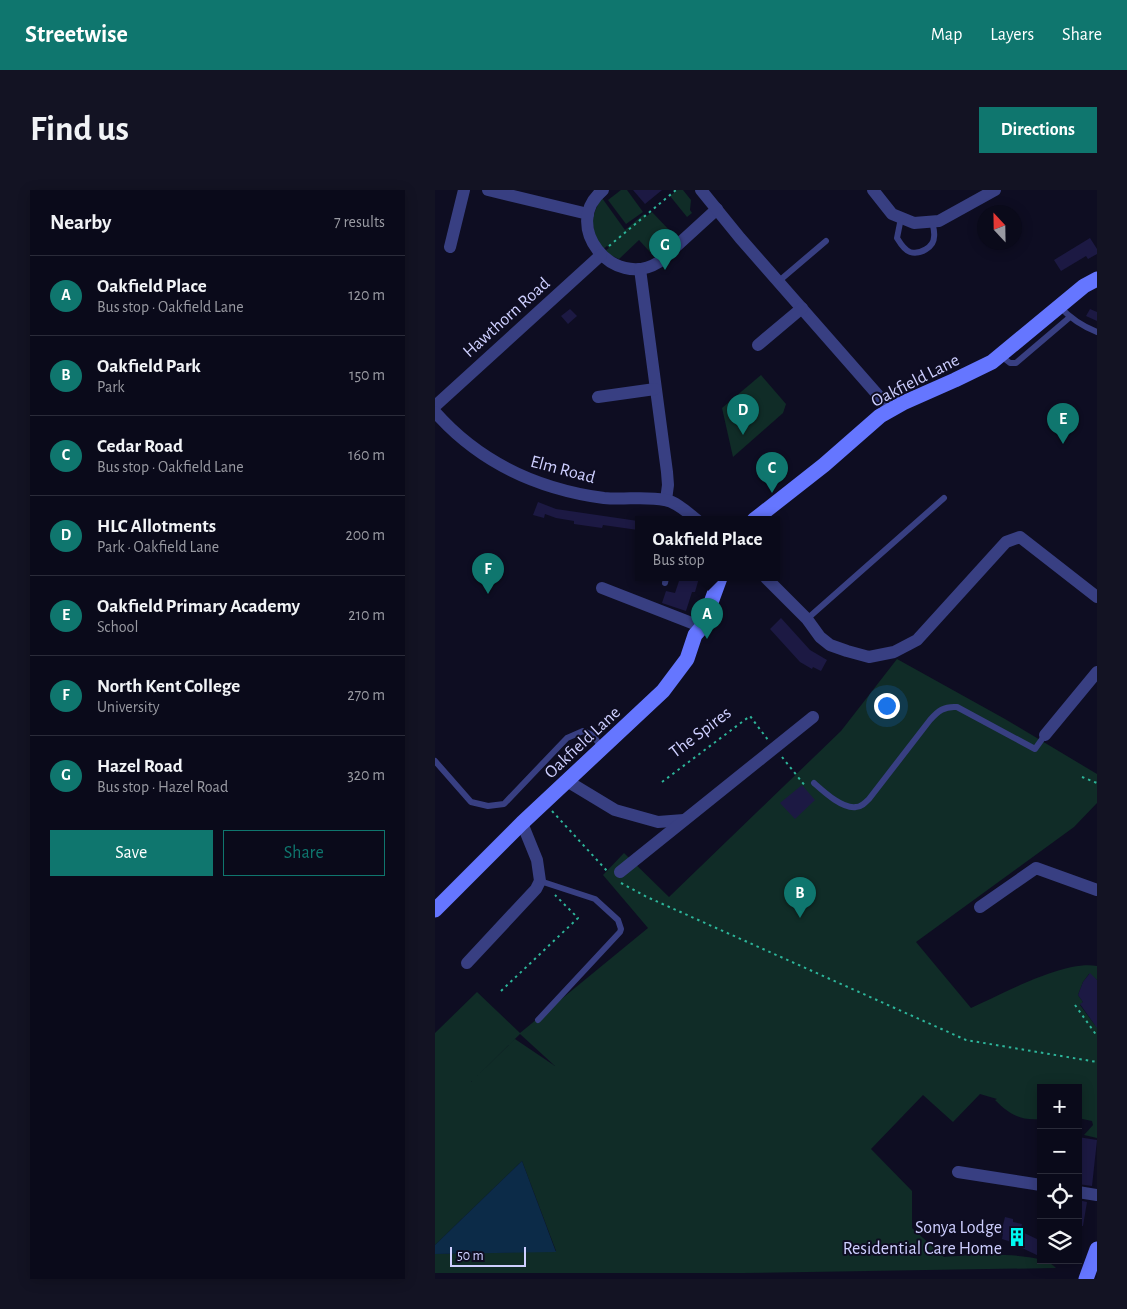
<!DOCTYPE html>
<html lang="en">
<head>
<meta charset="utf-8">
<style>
	:root { --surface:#0a0a1a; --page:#131323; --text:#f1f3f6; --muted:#999aa2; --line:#2a2b39; --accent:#0f766e }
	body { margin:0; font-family:"Alegreya Sans",sans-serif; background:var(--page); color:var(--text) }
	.controls { position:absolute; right:15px; bottom:15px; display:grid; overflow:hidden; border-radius:0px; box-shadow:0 2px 12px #0003 }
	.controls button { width:45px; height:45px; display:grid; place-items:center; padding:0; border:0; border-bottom:1px solid var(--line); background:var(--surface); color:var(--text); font:25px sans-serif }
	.compass { position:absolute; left:542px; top:15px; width:45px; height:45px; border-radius:50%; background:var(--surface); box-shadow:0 2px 12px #0003; rotate:338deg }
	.scale { position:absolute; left:15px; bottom:12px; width:76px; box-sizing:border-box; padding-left:5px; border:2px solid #cecfff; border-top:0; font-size:14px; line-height:18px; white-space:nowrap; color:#cecfff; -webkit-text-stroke:4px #0e0d22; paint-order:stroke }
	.you { position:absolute; left:451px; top:515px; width:18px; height:18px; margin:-12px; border:4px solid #fff; border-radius:50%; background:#1a73e8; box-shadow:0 0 0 8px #1a73e833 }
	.badge { display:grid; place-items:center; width:32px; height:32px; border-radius:50%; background:var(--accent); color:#fff; font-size:16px; font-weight:700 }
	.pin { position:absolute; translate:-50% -41px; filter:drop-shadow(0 1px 2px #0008) }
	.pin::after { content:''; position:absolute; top:26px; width:18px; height:15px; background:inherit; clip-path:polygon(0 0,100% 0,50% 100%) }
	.popup { position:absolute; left:200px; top:326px; width:145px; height:65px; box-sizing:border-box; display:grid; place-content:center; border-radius:0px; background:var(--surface); filter:drop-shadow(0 1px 4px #0005); font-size:16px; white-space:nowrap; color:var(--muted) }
	.popup b { font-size:19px; color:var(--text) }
	.popup::after { content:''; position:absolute; left:50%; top:100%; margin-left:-10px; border:10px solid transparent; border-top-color:var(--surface) }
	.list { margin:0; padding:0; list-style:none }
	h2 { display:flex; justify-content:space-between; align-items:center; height:65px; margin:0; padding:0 20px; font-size:21px }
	h2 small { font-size:16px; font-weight:400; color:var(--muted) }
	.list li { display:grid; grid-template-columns:32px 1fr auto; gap:15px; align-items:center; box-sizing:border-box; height:80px; padding:0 20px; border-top:1px solid var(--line) }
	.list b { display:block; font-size:19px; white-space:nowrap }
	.list p { margin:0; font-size:16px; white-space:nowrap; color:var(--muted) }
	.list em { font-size:16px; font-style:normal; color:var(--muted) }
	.actions { display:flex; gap:10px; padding:15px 20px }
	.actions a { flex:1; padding:11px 0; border:1px solid var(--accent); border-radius:0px; text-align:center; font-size:18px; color:var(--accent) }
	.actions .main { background:var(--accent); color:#fff }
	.icon { flex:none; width:28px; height:28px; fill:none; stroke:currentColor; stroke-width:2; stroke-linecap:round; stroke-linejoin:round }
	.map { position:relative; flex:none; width:662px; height:1089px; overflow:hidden; border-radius:0px }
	header { display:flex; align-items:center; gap:30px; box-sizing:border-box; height:70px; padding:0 25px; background:var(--accent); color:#fff }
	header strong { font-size:24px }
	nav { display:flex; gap:28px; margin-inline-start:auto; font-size:18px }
	.intro { display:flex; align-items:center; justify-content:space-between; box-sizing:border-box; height:120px; padding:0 30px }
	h1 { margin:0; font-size:35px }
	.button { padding:12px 22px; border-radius:0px; background:var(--accent); color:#fff; font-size:18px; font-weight:700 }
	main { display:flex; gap:30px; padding:0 30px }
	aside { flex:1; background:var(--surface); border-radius:0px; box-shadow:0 2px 12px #0003 }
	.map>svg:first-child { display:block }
	.green { fill:#102c27; fill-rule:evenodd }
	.water { fill:#0c2b48 }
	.building { fill:#1c1943 }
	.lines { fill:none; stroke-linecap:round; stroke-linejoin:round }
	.path { stroke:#2db59a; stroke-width:2; stroke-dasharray:2.5 4; stroke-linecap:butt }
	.lane { stroke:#383f82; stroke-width:6 }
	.street { stroke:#383f82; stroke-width:12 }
	.secondary { stroke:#6576ff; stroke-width:15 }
	.labels { text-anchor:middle; stroke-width:4; stroke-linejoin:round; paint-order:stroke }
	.street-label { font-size:18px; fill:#cecfff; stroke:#0e0d22 }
	.poi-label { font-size:18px; fill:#cecfff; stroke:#0e0d22; text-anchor:end }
</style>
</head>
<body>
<header>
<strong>Streetwise</strong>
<nav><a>Map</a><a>Layers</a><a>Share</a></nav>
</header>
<div class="intro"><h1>Find us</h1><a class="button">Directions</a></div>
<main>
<aside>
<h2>Nearby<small>7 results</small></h2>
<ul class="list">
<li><span class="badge">A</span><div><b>Oakfield Place</b><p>Bus stop · Oakfield Lane</p></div><em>120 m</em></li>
<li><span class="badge">B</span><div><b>Oakfield Park</b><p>Park</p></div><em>150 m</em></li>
<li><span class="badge">C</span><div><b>Cedar Road</b><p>Bus stop · Oakfield Lane</p></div><em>160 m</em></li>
<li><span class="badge">D</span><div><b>HLC Allotments</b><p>Park · Oakfield Lane</p></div><em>200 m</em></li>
<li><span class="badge">E</span><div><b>Oakfield Primary Academy</b><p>School</p></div><em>210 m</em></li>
<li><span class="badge">F</span><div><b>North Kent College</b><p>University</p></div><em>270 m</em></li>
<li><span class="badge">G</span><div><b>Hazel Road</b><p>Bus stop · Hazel Road</p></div><em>320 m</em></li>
</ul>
<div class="actions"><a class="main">Save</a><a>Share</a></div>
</aside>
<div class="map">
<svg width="662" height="1089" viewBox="0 0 662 1089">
	<rect width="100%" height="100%" fill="#0e0d22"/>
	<g class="green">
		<path d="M 186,0 L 192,0 L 208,22 L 191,34 L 173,10 Z"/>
		<path d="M 242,0 L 248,0 L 256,10 L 255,20 L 257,23 L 252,27 L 235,6 Z"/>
		<path d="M 167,8 L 190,40 L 209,24 L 212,26 L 217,22 L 236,42 L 215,62 L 204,50 L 184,69 L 169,62 L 174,58 L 172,56 L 167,60 C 156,39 154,28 167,8 Z"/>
		<path d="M 326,185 L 351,214 L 348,223 L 298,267 L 287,218 Z"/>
		<path d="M 462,469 L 570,529 L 662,584 L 662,613 L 639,637 L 481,752 L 536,818 C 568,804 628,770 662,776 L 662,790 L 654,784 L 648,792 L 643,805 L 648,812 L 645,815 L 660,835 L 662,834 L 662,948 L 649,945 L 658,935 L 657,931 L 643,928 L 643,898 L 606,898 L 606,929 C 585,931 574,924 560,910 L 562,909 L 545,904 L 518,932 L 488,905 L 436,959 L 477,1001 L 477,1038 L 509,1067 C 532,1065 607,1060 621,1078 L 307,1083 L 0,1083 L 0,1064 L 121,1061 L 87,971 L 0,1055 L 0,843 L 42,802 L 85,843 L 213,738 L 168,685 L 189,663 L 234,707 L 406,541 ZM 85,844 L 120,876 L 80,849 L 36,892 Z"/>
	</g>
	<path class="water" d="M 87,971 L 121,1062 L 0,1064 L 0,1055 Z"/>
	<g class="building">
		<path d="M 198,0 L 227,0 L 210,14 Z"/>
		<path d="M 655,48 L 662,59 L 662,64 L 653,69 L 651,66 L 626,81 L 619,70 Z"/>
		<path d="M 135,119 L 142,126 L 133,134 L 126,126 Z"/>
		<path d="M 655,119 L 662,122 L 662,131 L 651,126 Z"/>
		<path d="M 103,312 L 121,319 L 203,331 L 203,340 L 168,335 L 167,338 L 139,334 L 139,331 L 121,328 L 110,324 L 109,328 L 98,325 Z"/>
		<path d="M 245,388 L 264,388 L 260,402 L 257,402 L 251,421 L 227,413 L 231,401 L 240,403 Z"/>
		<path d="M 346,428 L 375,460 L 392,470 L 386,481 L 378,477 L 377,479 L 365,472 L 335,439 Z"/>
		<path d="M 367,595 L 380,610 L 360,629 L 345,613 Z"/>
		<path d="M 655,783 L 662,790 L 662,838 L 645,814 L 648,812 L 643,805 L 648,792 Z"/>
		<path d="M 643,947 L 662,950 L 657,996 L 643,994 Z"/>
		<path d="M 643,1010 L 652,1012 L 648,1036 L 643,1036 Z"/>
		<path d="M 570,1027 L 578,1029 L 578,1032 L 587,1034 L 585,1041 L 606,1051 L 606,1067 L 585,1057 L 585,1055 L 567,1049 L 568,1044 L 566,1043 Z"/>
	</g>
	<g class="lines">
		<g class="path">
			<path d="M 174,56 L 241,0"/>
			<path d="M 347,567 L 371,597"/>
			<path d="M 647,587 L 662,593"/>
			<path d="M 227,592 L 315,526 L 333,550"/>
			<path d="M 117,621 L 173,682"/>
			<path d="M 186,693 L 212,707 L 531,850 L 662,872"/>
			<path d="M 66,801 L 143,728 L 120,705"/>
			<path d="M 640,815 L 662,846"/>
		</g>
		<g class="lane">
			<path d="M 466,28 L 462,48 C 465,53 469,60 475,62 C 485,65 499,57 499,47 C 500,42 498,36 497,31"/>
			<path d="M 344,91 L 391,51"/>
			<path d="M 625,117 C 636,129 647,136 662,142"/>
			<path d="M 566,166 L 575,173 L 581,173 L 635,127"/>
			<path d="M 230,393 L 231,388"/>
			<path d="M 372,429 L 509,308"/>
			<path d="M 0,571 L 36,612 L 53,616 L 69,614 L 132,548 L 148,541 L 158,545 L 166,557"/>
			<path d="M 379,593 C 388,601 407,619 421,617 C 426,617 430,613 434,609 L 495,530 C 503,521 509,516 522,517 L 600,559 L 610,545"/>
			<path d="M 103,830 L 185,742 L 186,739 L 183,730 L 160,709 L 105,691"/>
		</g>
		<g class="street">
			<path d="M 53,0 L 153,24"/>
			<path d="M 168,0 C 125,35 178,101 224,72 L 282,19"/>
			<path d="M 266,0 L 305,48 L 456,220"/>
			<path d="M 438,0 L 457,24 L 479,33 L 504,31 L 560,0"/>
			<path d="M 15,57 L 29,0"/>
			<path d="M 205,79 L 232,282 L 233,295 L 231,310"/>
			<path d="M 323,155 L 367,118"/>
			<path d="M 163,207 L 220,199"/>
			<path d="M 0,216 L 166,65"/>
			<path d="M 0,222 C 45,273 102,299 169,308 C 189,310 210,306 230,310 C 242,312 253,323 262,330"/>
			<path d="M 331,388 L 372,429 L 385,447 L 395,455 L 412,461 L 434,467 L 459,462 L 482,450 L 571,352 L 585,347 L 662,407"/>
			<path d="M 167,398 L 267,437"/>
			<path d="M 610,545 L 662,482"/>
			<path d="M 132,591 L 180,620 L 223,632 L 249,630"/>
			<path d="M 185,682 L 378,527"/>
			<path d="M 545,717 L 601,678 L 662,700"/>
			<path d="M 32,773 L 101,699 L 105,691 L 102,670 L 87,633"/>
			<path d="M 523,982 L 606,995"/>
			<path d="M 643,1002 L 662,1005"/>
		</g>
		<g class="secondary">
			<path d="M 319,330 L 389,275 L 445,226 L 468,213 L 520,190 L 557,172 L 649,96 L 662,89"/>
			<path d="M 0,720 L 87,633 L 228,501 L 252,469 L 260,445 L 267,437 L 285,388"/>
			<path d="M 651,1089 L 662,1059"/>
		</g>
	</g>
	<defs>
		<g id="building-bare" transform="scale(1.5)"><path d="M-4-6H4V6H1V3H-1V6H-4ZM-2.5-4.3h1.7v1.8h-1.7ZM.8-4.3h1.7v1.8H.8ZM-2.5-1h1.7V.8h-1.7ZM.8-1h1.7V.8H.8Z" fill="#00f9f1" stroke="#0e0d22" stroke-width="2.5" paint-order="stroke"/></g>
	</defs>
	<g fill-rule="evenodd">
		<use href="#building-bare" x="582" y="1047"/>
	</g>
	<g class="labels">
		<g class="street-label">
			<text transform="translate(71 127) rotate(-42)" y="6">Hawthorn Road</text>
			<text transform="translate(480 190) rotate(-27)" y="6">Oakfield Lane</text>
			<text transform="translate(128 279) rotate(15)" y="6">Elm Road</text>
			<text transform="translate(265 542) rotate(-37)" y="6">The Spires</text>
			<text transform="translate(147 552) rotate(-43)" y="6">Oakfield Lane</text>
		</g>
		<g class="poi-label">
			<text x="567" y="1043">Sonya Lodge<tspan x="567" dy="21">Residential Care Home</tspan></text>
		</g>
	</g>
</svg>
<div class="controls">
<button>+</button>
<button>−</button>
<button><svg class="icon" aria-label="locate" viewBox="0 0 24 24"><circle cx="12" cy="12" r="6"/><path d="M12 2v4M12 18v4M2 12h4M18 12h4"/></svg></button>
<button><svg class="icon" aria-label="layers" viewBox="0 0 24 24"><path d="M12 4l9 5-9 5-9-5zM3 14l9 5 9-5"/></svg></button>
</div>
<svg class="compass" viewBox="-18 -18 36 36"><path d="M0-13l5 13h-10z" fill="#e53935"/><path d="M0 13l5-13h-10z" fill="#999aa2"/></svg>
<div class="scale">50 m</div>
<div class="you"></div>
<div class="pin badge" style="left:272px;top:449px">A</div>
<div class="popup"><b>Oakfield Place</b>Bus stop</div>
<div class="pin badge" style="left:365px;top:728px">B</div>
<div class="pin badge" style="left:337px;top:303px">C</div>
<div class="pin badge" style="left:308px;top:245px">D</div>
<div class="pin badge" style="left:628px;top:254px">E</div>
<div class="pin badge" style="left:53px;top:404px">F</div>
<div class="pin badge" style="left:230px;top:80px">G</div>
</div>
</main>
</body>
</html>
